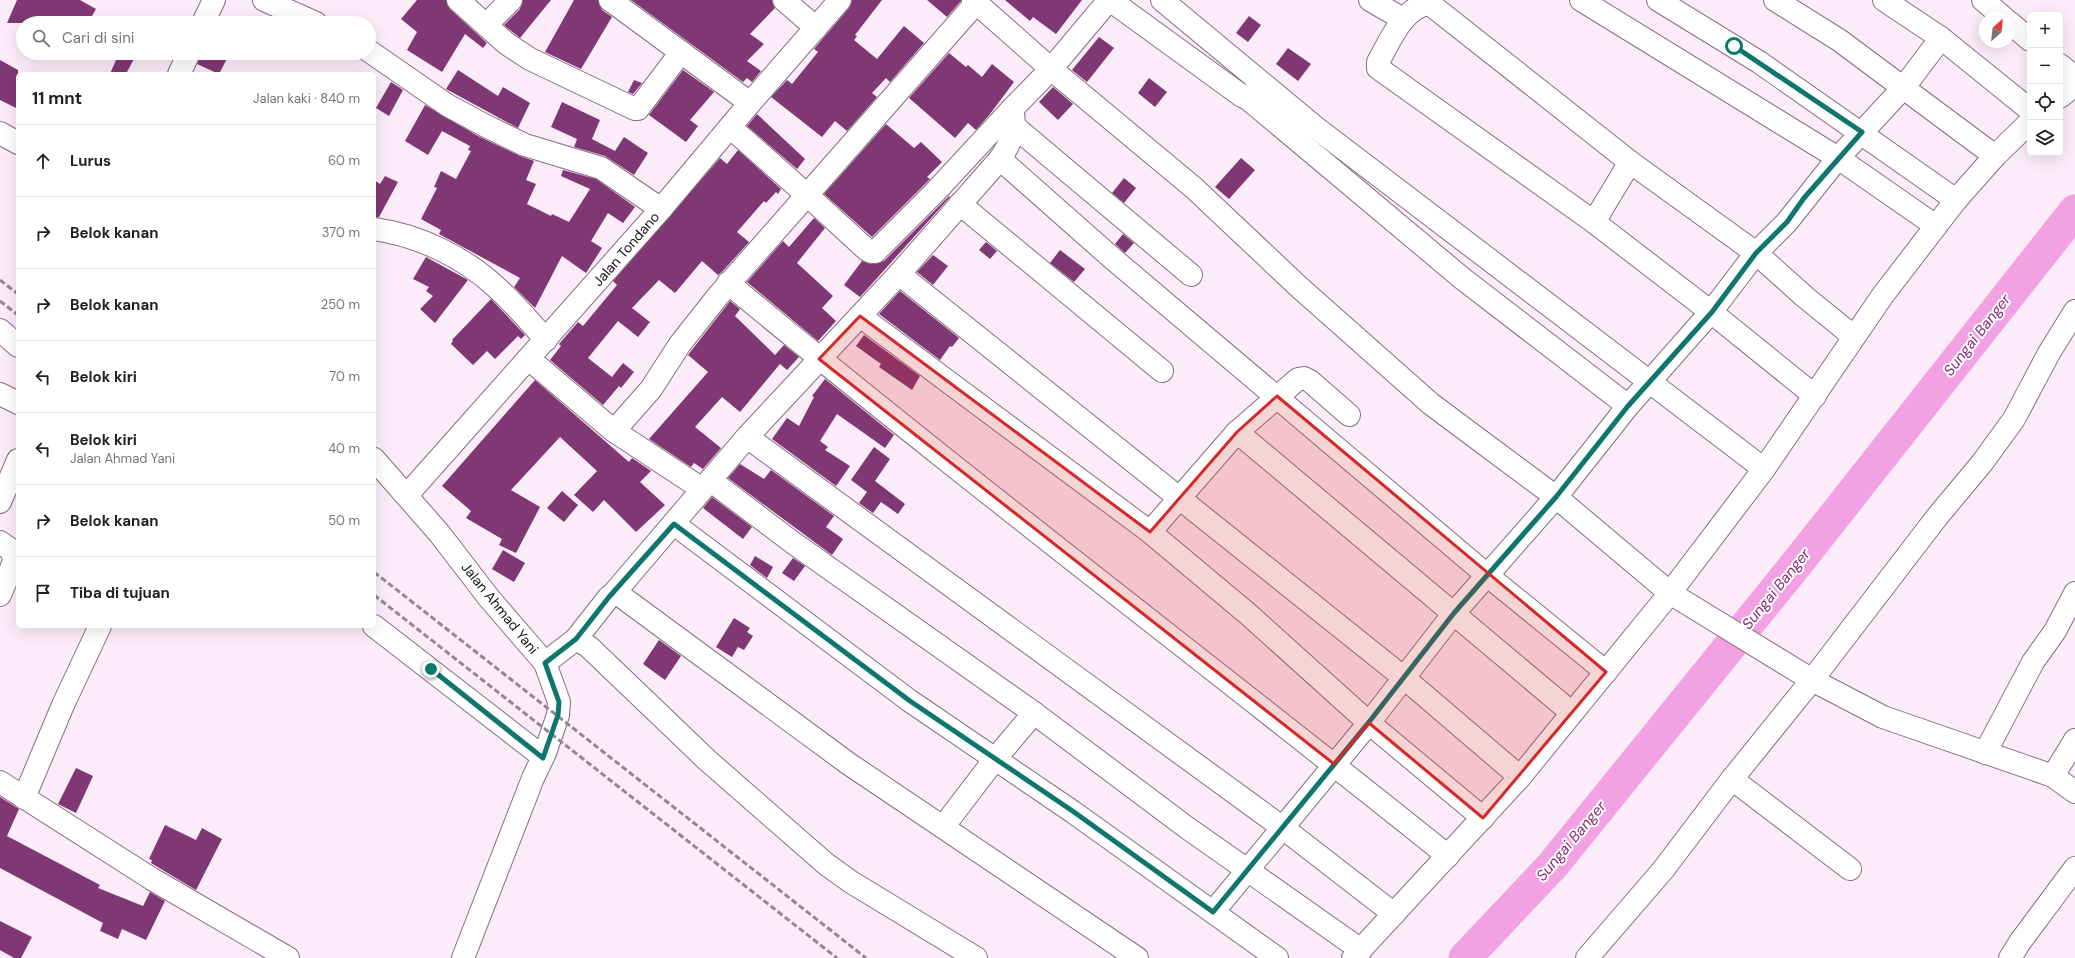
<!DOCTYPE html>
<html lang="id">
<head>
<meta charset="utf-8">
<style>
	:root { --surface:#fff; --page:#f2f2f2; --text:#202124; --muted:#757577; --line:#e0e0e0 }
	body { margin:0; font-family:"DM Sans",sans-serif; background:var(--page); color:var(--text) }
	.controls { position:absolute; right:12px; top:12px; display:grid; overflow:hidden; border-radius:6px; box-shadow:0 4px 16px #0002 }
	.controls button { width:36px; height:36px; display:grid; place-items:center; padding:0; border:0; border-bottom:1px solid var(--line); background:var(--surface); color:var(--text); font:20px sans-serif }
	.compass { position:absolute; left:1979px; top:12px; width:36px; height:36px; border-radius:50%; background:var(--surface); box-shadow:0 4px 16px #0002; rotate:27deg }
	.stop { position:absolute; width:12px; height:12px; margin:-9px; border:3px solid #0f766e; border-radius:50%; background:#fff }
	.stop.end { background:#0f766e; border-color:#fff; box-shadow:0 1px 4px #0008 }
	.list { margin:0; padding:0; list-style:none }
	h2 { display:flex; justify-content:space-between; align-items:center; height:52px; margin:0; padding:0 16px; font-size:17px }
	h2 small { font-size:13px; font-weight:400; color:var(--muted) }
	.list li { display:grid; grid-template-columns:26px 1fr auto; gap:12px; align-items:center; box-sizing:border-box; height:72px; padding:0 16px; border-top:1px solid var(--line) }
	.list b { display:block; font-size:15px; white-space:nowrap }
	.list p { margin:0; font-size:13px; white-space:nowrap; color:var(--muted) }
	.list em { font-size:13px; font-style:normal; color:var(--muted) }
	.icon { flex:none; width:22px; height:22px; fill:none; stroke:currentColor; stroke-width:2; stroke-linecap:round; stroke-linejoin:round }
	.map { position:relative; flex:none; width:2075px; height:958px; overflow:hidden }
	.search { position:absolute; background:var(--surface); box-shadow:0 4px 16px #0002; left:16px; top:16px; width:360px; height:44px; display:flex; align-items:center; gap:10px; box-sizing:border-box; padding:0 14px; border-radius:22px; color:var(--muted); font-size:15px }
	.panel { position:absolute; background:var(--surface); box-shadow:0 4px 16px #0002; left:16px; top:72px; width:360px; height:556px; border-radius:6px }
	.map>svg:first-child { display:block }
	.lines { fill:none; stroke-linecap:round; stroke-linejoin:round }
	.river { stroke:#f2a1e2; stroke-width:33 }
	.building { fill:#803874 }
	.minor-casing { stroke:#876e82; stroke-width:24 }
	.minor { stroke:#fff; stroke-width:22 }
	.rail { stroke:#958792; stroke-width:3; stroke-dasharray:6 3; stroke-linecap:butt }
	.route { stroke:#0f766e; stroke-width:5 }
	.marked { fill:#d62828; fill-opacity:0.2; stroke:#d62828; stroke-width:3; stroke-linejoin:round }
	.labels { text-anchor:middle; stroke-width:4; stroke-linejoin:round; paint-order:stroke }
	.street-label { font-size:14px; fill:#1b1119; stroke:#fff }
	.water-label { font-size:15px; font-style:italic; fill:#882c7a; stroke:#fff }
</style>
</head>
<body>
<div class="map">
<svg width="2075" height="958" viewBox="0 0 2075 958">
	<rect width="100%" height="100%" fill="#fcebf8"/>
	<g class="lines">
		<path class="river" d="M 1465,958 L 1552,866 L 1794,567 L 2075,211"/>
	</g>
	<g class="building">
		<path d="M 17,0 L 80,0 L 96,9 L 88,23 L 7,23 Z"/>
		<path d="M 417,0 L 446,0 L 450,9 L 487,43 L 483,48 L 465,34 L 442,72 L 407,50 L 417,32 L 401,19 Z"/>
		<path d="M 523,0 L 551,0 L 520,38 L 504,25 L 520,9 Z"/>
		<path d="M 574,0 L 598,0 L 602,10 L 612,17 L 581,69 L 545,52 Z"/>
		<path d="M 631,0 L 772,0 L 775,8 L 750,34 L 764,44 L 747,61 L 761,71 L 752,82 L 747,78 L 743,82 Z"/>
		<path d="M 852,0 L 882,0 L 855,35 L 857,36 L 854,40 L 877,59 L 904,26 L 924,43 L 890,82 L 886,78 L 872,93 L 877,97 L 847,131 L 835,121 L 822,137 L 771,97 L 787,80 L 792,84 L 818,52 L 814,49 L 849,8 Z"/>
		<path d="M 927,0 L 961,0 L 961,1 L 947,17 Z"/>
		<path d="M 1005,0 L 1082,0 L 1056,34 L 1033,17 L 1030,21 Z"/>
		<path d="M 1249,16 L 1261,25 L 1248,42 L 1236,33 Z"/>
		<path d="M 1099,37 L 1114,48 L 1087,82 L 1072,70 Z"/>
		<path d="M 1288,48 L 1311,64 L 1298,81 L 1276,64 Z"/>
		<path d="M 119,53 L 137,53 L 126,74 L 110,74 Z"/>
		<path d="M 201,53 L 230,53 L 219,74 L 197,64 Z"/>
		<path d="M 949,53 L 966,67 L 968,65 L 982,77 L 992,64 L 1014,82 L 990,114 L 976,130 L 968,123 L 955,138 L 909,98 Z"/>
		<path d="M 0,60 L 18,70 L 18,109 L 0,100 Z"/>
		<path d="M 458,70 L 498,96 L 503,87 L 530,103 L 518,128 L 446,89 Z"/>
		<path d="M 683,70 L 714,92 L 690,120 L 698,126 L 686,142 L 649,115 Z"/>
		<path d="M 1149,78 L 1167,92 L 1155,107 L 1138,93 Z"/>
		<path d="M 634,80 L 642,83 L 633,94 L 628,92 Z"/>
		<path d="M 391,82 L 403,90 L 389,116 L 376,108 Z"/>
		<path d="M 1053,87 L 1073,104 L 1058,120 L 1039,102 Z"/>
		<path d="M 562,102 L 600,120 L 592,139 L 615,151 L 624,137 L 648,153 L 634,175 L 605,156 L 574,147 L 577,139 L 551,127 Z"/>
		<path d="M 425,105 L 478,136 L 520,156 L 534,161 L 526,180 L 536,184 L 527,204 L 551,216 L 552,214 L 569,222 L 590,189 L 561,176 L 563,170 L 596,179 L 635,207 L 623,223 L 608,213 L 591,241 L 602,248 L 586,273 L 562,256 L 535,308 L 514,287 L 520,278 L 439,234 L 441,230 L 421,219 L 437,188 L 434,187 L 441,171 L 456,179 L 471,151 L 468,150 L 470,146 L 442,131 L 428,155 L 405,141 Z"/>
		<path d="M 757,114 L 805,159 L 797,169 L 747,126 Z"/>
		<path d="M 886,124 L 914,148 L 921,142 L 942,162 L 927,177 L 930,179 L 872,237 L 824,194 Z"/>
		<path d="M 738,150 L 781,189 L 778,194 L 776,192 L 766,203 L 764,201 L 737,232 L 749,242 L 722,272 L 718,275 L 702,261 L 675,293 L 659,280 L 632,308 L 650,322 L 638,337 L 618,321 L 588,358 L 612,377 L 623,363 L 634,372 L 621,388 L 619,386 L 603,405 L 550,360 L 561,346 L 559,344 L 578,322 L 583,326 L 617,285 L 613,281 L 720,158 L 727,164 Z"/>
		<path d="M 1241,158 L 1255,170 L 1229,199 L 1215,187 Z"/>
		<path d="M 385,176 L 398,182 L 379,217 L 374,217 L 374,180 L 380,184 Z"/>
		<path d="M 1124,178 L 1136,188 L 1124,203 L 1112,193 Z"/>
		<path d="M 949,196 L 950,197 L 860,297 L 844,285 L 862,261 L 875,264 L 884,261 Z"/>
		<path d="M 814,218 L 825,228 L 797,263 L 833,296 L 822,308 L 836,321 L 818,341 L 747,282 L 783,241 L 789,247 Z"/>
		<path d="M 1123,234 L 1134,243 L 1125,253 L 1115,244 Z"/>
		<path d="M 986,242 L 997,251 L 990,259 L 979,250 Z"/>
		<path d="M 1060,250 L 1085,269 L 1074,282 L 1050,263 Z"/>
		<path d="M 933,255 L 948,266 L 933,285 L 917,272 Z"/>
		<path d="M 426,257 L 468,280 L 435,323 L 420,309 L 433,296 L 426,291 L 429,287 L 413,279 Z"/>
		<path d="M 900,291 L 959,338 L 952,347 L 950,346 L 940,360 L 879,314 Z"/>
		<path d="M 491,299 L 525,335 L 521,339 L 518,336 L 495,359 L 487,351 L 473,365 L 451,344 L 453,341 L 452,340 Z"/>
		<path d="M 730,301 L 740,309 L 735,316 L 775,355 L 784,345 L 799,357 L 787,370 L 780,364 L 740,412 L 722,397 L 695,427 L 721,448 L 703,469 L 694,463 L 691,467 L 649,439 L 708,372 L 688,355 Z"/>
		<path d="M 864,335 L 920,376 L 912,390 L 879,367 L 881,364 L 856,346 Z"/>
		<path d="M 825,379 L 894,435 L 885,448 L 837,414 L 820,441 L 828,447 L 825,450 L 850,466 L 836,486 L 772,439 L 787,418 L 799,426 L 814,397 L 812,396 Z"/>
		<path d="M 535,380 L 629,462 L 632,458 L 651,471 L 640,482 L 665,505 L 636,532 L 604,500 L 593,512 L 574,495 L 597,471 L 560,437 L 511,490 L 540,507 L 516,553 L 499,545 L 502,539 L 466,518 L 471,511 L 442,486 Z"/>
		<path d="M 874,447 L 890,459 L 875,481 L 905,504 L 898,514 L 881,502 L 873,513 L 859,503 L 867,492 L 851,480 Z"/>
		<path d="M 740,464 L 764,479 L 771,470 L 834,516 L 826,527 L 843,539 L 832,555 L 728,478 Z"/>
		<path d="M 562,491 L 578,505 L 564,522 L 547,508 Z"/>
		<path d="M 712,497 L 752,527 L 743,539 L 703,508 Z"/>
		<path d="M 503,550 L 525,563 L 514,582 L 492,569 Z"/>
		<path d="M 755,556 L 773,567 L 767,578 L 750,565 Z"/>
		<path d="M 793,558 L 805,566 L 794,581 L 782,573 Z"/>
		<path d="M 734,618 L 750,628 L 747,632 L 753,636 L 744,650 L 738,647 L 732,657 L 716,647 Z"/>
		<path d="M 659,640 L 681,656 L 665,680 L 643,664 Z"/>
		<path d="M 76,768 L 93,776 L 76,813 L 58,804 Z"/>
		<path d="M 0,797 L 19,809 L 7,836 L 100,885 L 98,888 L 143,906 L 150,892 L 165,901 L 146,940 L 122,929 L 118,939 L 100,931 L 103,923 L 0,868 Z"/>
		<path d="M 165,825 L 196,840 L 202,828 L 222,839 L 196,890 L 151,863 L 152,860 L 149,859 Z"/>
		<path d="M 0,921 L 32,937 L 21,958 L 14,958 L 0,950 Z"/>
	</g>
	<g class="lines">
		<g class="minor-casing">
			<g id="minor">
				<path d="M 264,0 L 316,23"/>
				<path d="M 458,0 L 507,44 L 530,59 L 635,109 L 638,109 L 681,52"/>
				<path d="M 610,0 L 750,103"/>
				<path d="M 784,0 L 816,28"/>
				<path d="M 973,0 L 1051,69 L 1194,188 L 1299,287 L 1431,404 L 1556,497 L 1670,593 L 1812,680 L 1883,717 L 2053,776 L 2075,792"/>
				<path d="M 1110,0 L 1242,96 L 1247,98 L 1258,89"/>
				<path d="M 1162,0 L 1315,127 L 1764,469"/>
				<path d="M 1370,0 L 1403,19"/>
				<path d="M 1581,0 L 1838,158 L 1936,226"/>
				<path d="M 1658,0 L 1759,62 L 1956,200"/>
				<path d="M 1775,0 L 1839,40 L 1995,156"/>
				<path d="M 1884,0 L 1941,38 L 2030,110"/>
				<path d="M 1983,0 L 2004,18"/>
				<path d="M 2009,22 L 2030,40"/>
				<path d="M 203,23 L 214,0"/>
				<path d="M 486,25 L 511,0"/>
				<path d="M 369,51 L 447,105 L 484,125 L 525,145 L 601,168 L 661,209"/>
				<path d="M 2060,65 L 2075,77"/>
				<path d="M 179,74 L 189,53"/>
				<path d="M 2060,97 L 2075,85"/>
				<path d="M 1247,98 L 1463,279 L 1628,406"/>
				<path d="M 730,127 L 807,195 L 976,3"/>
				<path d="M 1015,127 L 1191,275"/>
				<path d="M 0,133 L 18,143"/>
				<path d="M 1000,159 L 1112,258 L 1488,576 L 1606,672"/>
				<path d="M 960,204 L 1162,371"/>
				<path d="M 1594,222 L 1630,162"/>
				<path d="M 374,229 C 418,235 464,257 496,287 C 514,303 530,322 546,340"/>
				<path d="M 899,274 L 1403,677 L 1520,777"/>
				<path d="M 728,283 C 964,479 1209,664 1448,856"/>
				<path d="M 860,316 L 1150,532 L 1248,614 L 1369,723 L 1483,818"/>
				<path d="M 0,330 L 18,346"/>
				<path d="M 529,359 L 614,431 L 702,489"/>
				<path d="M 0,394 L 18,403"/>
				<path d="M 1815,396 L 1711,312 L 1594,222 L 1378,68 L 1378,62 C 1389,43 1404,5 1430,4 L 1630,162 L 1756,253 L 1805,297 L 1853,336"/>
				<path d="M 614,431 L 651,389 L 680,344 L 718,296 L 807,195 L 867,250 L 871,252 L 875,252 L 936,191 L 1012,109"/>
				<path d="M 1237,432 L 1572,713"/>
				<path d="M 747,437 L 1283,828 L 1394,914"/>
				<path d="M 374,459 L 439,533 L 489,598 L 545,663 L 559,702 L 558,715 L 545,753 L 533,778 L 463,958"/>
				<path d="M 710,480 L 792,542 L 1034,713 L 1186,827 L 1361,950"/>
				<path d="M 407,495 L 661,209 L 750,103 L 840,0"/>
				<path d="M 0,502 L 18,460"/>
				<path d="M 674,524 L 910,701 L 1073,812 L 1277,958"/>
				<path d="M 1150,532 L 1237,432 L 1298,379 L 1304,378 L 1310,381 L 1349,415"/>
				<path d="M 0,542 L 10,549 L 15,559 L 0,595"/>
				<path d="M 614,593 L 747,437 L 899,274 L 1000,159 C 1011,143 1017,128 1012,109 L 1051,69 L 1109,0"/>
				<path d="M 374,626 L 543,757"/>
				<path d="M 576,639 L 589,647 L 707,760 L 826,864 L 851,882 L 976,958"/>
				<path d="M 545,663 L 576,639 L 609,597 L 614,593 L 618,594 L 849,764 L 1137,958"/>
				<path d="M 1985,753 L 2033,662 L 2055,631 L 2075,593"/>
				<path d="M 2053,776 L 2075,740"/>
				<path d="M 1732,779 L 1850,869"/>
				<path d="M 0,782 L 152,879 L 288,958"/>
				<path d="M 24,798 L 63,705 L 100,626"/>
				<path d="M 943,827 L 995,759 L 1034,713"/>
				<path d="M 1213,912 L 1369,723 L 1454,613 L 1556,497 L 1628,406 L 1711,312 L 1756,253 L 1787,222 L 1838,158 L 1904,87 L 1941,38"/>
				<path d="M 1353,958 L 1520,777 L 1670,593 L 1764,469 L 1883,295 L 1956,200 L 1995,156 L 2030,122"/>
				<path d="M 1587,958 L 1663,870 L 1732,779 L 1812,680 L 1937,517 L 1982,463 L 2014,419 L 2049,353 L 2075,311"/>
				<path d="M 2010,958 L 2020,942 L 2075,868"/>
			</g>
		</g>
		<use href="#minor" class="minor"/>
		<g class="rail">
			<path d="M 0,280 L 18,294"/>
			<path d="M 0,301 L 18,315"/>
			<path d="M 374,572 L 866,958"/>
			<path d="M 374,595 L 837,958"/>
		</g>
	</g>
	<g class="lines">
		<path class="route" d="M 431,669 L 543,758 L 558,715 L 559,702 L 545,663 L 576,639 L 609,597 L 674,524 L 910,701 L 1074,812 L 1213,912 L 1369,722 L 1454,613 L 1556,497 L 1628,406 L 1712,312 L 1756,253 L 1787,222 L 1804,198 L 1862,132 L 1734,46"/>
	</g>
	<path class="marked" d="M 860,316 L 1150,532 L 1237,432 L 1277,396 L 1606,672 L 1483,818 L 1369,723 L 1334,764 L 819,359 Z"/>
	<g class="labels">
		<g class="street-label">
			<text transform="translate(626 249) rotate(-49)" y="5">Jalan Tondano</text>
			<text transform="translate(500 608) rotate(51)" y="5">Jalan Ahmad Yani</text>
		</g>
		<g class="water-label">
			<text transform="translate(1977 335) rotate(-52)" y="5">Sungai Banger</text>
			<text transform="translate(1776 589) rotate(-51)" y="5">Sungai Banger</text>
			<text transform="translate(1571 841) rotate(-50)" y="5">Sungai Banger</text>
		</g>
	</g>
</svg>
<div class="controls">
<button>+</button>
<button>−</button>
<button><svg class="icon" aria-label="locate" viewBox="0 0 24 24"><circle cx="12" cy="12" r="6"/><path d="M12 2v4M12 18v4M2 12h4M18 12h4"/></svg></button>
<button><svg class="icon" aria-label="layers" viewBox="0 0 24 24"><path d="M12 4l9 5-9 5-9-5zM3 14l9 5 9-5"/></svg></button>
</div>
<svg class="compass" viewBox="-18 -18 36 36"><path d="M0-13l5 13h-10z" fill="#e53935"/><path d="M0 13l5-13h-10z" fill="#757577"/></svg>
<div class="stop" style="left:1734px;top:46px"></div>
<div class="stop end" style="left:431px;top:669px"></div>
<div class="search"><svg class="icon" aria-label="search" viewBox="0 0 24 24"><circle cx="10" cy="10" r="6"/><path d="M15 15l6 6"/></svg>Cari di sini</div>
<section class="panel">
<h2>11 mnt<small>Jalan kaki · 840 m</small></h2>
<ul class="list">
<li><svg class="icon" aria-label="ahead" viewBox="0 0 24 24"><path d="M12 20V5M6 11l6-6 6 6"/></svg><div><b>Lurus</b></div><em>60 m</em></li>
<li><svg class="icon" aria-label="right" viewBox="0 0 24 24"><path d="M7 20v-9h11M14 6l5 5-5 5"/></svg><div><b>Belok kanan</b></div><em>370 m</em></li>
<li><svg class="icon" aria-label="right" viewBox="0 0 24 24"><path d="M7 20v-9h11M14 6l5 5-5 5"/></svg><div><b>Belok kanan</b></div><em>250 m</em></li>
<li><svg class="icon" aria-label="left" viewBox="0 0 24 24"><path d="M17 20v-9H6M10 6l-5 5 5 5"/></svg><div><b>Belok kiri</b></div><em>70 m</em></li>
<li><svg class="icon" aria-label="left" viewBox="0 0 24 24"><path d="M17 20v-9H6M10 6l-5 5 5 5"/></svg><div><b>Belok kiri</b><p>Jalan Ahmad Yani</p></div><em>40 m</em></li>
<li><svg class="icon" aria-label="right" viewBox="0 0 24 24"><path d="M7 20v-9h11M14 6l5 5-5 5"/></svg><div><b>Belok kanan</b></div><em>50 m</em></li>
<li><svg class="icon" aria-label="arrive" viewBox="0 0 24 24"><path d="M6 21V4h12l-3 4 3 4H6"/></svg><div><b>Tiba di tujuan</b></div></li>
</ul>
</section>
</div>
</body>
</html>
